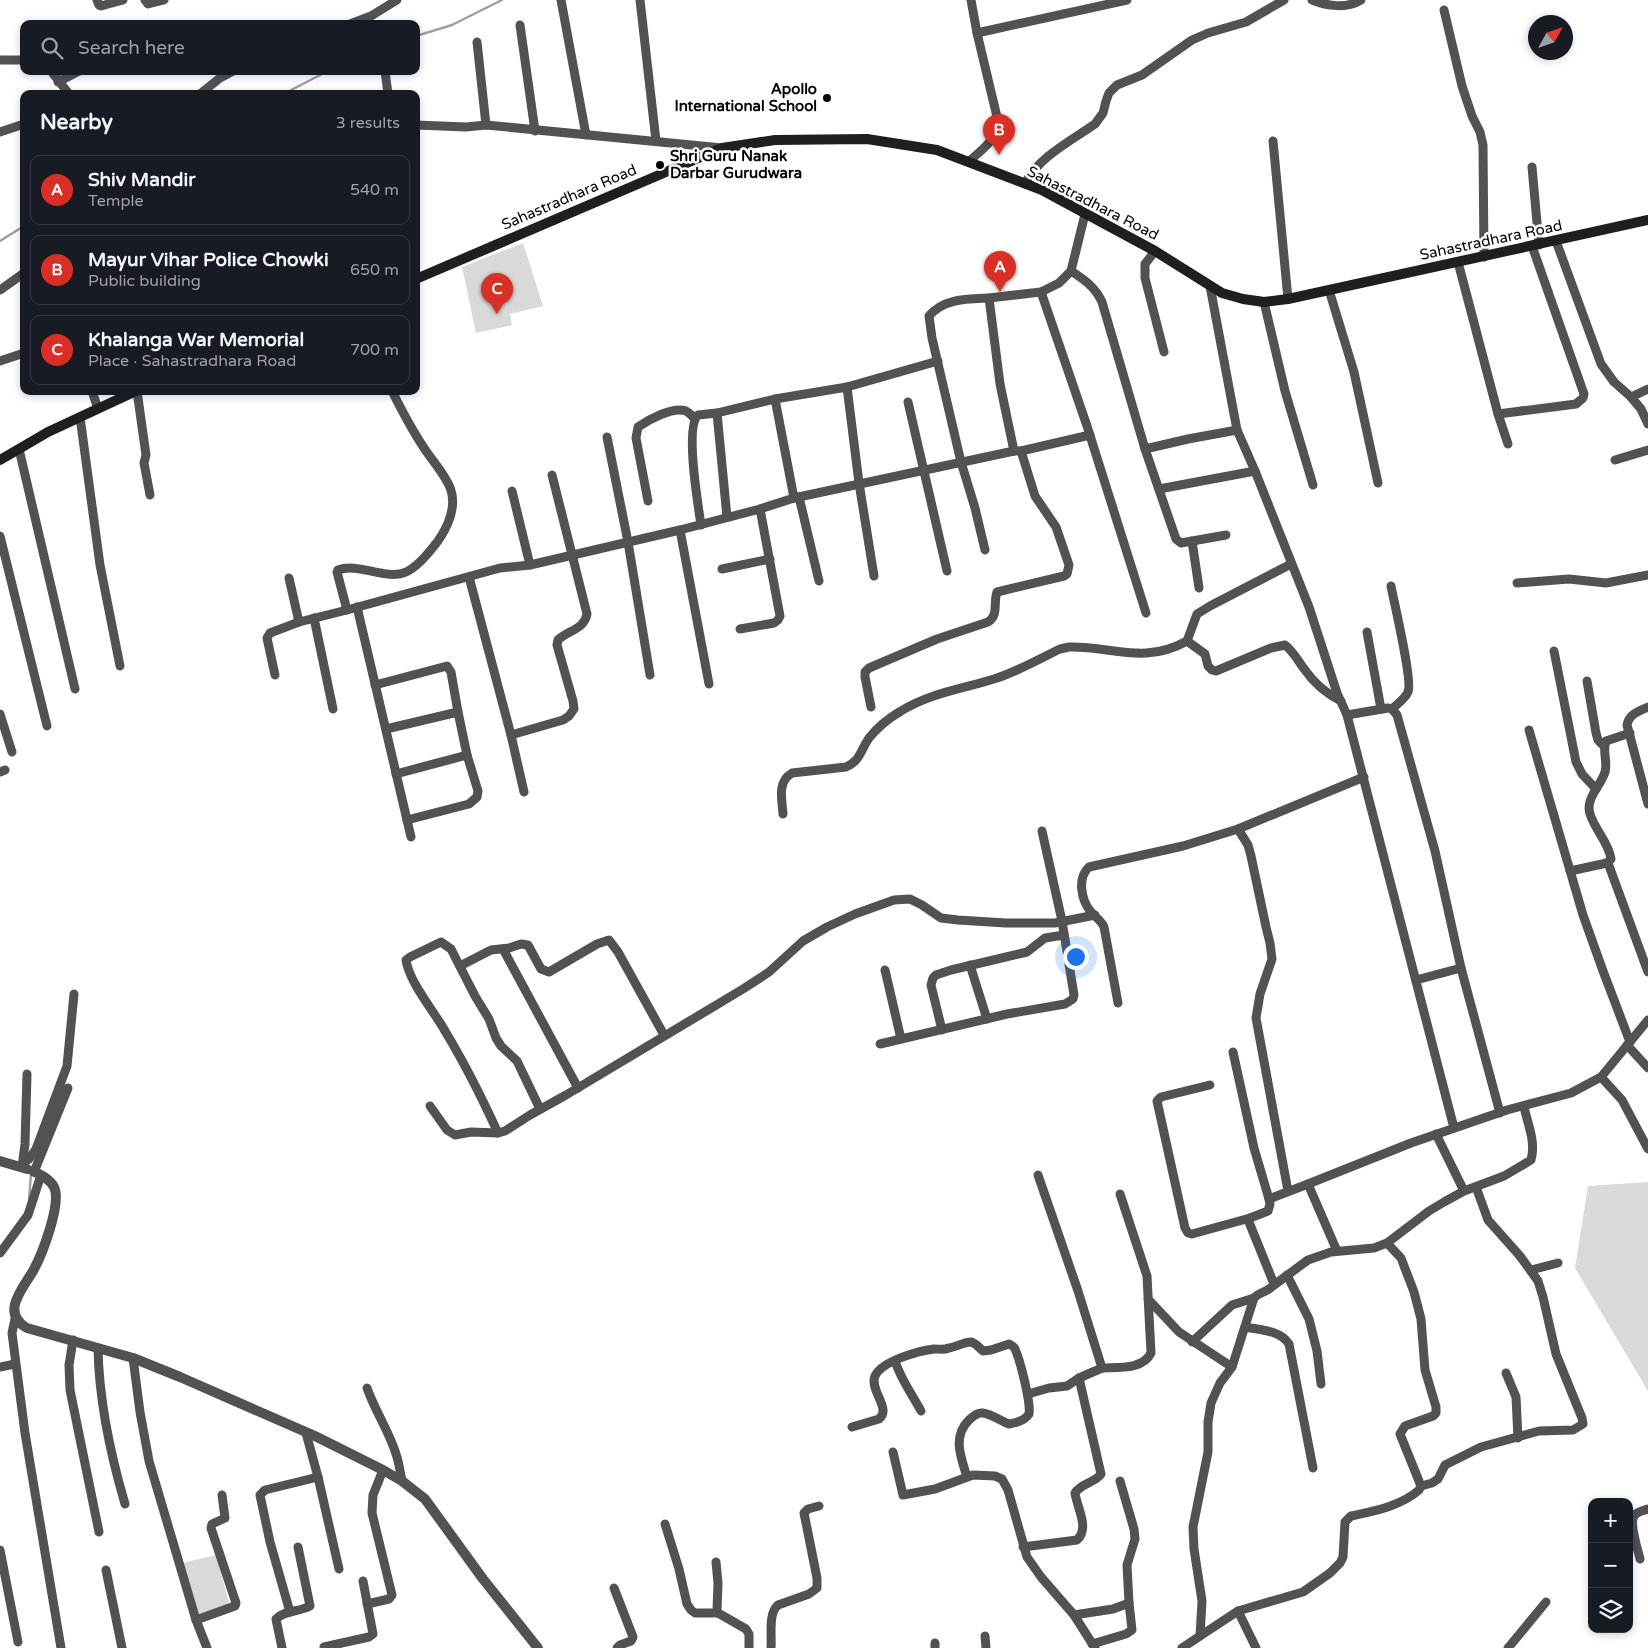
<!DOCTYPE html>
<html lang="en">
<head>
<meta charset="utf-8">
<style>
	:root { --surface:#171b24; --page:#242831; --text:#f1f3f6; --muted:#9ea1a6; --line:#363941; --accent:#d93025 }
	body { margin:0; font-family:"Varela Round",sans-serif; background:var(--page); color:var(--text) }
	.controls { position:absolute; right:15px; bottom:15px; display:grid; overflow:hidden; border-radius:10px; box-shadow:0 2px 8px #0003 }
	.controls button { width:45px; height:45px; display:grid; place-items:center; padding:0; border:0; border-bottom:1px solid var(--line); background:var(--surface); color:var(--text); font:25px sans-serif }
	.compass { position:absolute; left:1528px; top:15px; width:45px; height:45px; border-radius:50%; background:var(--surface); box-shadow:0 2px 8px #0003; rotate:50deg }
	.you { position:absolute; left:1075px; top:956px; width:18px; height:18px; margin:-12px; border:4px solid #fff; border-radius:50%; background:#1a73e8; box-shadow:0 0 0 8px #1a73e833 }
	.badge { display:grid; place-items:center; width:32px; height:32px; border-radius:50%; background:var(--accent); color:#fff; font-size:16px; font-weight:700 }
	.pin { position:absolute; translate:-50% -41px; filter:drop-shadow(0 1px 2px #0008) }
	.pin::after { content:''; position:absolute; top:26px; width:18px; height:15px; background:inherit; clip-path:polygon(0 0,100% 0,50% 100%) }
	.list { margin:0; padding:0; list-style:none }
	h2 { display:flex; justify-content:space-between; align-items:center; height:65px; margin:0; padding:0 20px; font-size:21px }
	h2 small { font-size:16px; font-weight:400; color:var(--muted) }
	.list li { display:grid; grid-template-columns:32px 1fr auto; gap:15px; align-items:center; box-sizing:border-box; height:70px; margin:0 10px 10px; padding:0 10px; border:1px solid var(--line); border-radius:10px }
	.list b { display:block; font-size:19px; white-space:nowrap }
	.list p { margin:0; font-size:16px; white-space:nowrap; color:var(--muted) }
	.list em { font-size:16px; font-style:normal; color:var(--muted) }
	.icon { flex:none; width:28px; height:28px; fill:none; stroke:currentColor; stroke-width:2; stroke-linecap:round; stroke-linejoin:round }
	.map { position:relative; flex:none; width:1648px; height:1648px; overflow:hidden }
	.search { position:absolute; background:var(--surface); box-shadow:0 2px 8px #0003; left:20px; top:20px; width:400px; height:55px; display:flex; align-items:center; gap:12px; box-sizing:border-box; padding:0 18px; border-radius:10px; color:var(--muted); font-size:19px }
	.panel { position:absolute; background:var(--surface); box-shadow:0 2px 8px #0003; left:20px; top:90px; width:400px; height:305px; border-radius:10px }
	.map>svg:first-child { display:block }
	.green { fill:#d9d9d9 }
	.lines { fill:none; stroke-linecap:round; stroke-linejoin:round }
	.stream { stroke:#a0a0a0; stroke-width:2.5 }
	.minor { stroke:#525252; stroke-width:9 }
	.tertiary { stroke:#525252; stroke-width:10 }
	.secondary { stroke:#1f1f1f; stroke-width:10 }
	.poi-dot { fill:#000; stroke:#fff; stroke-width:2 }
	.labels { text-anchor:middle; stroke-width:5; stroke-linejoin:round; paint-order:stroke }
	.poi-label { font-size:15px; font-weight:bold; fill:#000; stroke:#fff; text-anchor:end }
	.street-label { font-size:15px; fill:#000; stroke:#fff }
</style>
</head>
<body>
<div class="map">
<svg width="1648" height="1648" viewBox="0 0 1648 1648">
	<rect width="100%" height="100%" fill="#fff"/>
	<g class="green">
		<path d="M 523,243 L 543,306 L 510,314 L 512,325 L 476,333 L 462,267 Z"/>
		<path d="M 1648,1182 L 1648,1391 L 1575,1268 L 1588,1186 Z"/>
		<path d="M 216,1555 L 229,1603 L 227,1606 L 197,1616 L 182,1563 Z"/>
	</g>
	<g class="lines">
		<g class="stream">
			<path d="M 416,36 L 452,25 L 502,0"/>
			<path d="M 287,94 L 291,90 L 328,71"/>
			<path d="M 0,241 L 24,226"/>
			<path d="M 29,1200 L 31,1174"/>
		</g>
		<g class="minor">
			<path d="M 97,0 L 99,5 L 101,6 L 123,0"/>
			<path d="M 145,0 L 148,4 L 164,0"/>
			<path d="M 561,0 L 586,135"/>
			<path d="M 640,0 L 656,141"/>
			<path d="M 1312,0 C 1327,6 1347,9 1361,0"/>
			<path d="M 1444,10 L 1462,86 L 1472,116 L 1480,132 L 1483,145 L 1484,257"/>
			<path d="M 350,24 L 371,16 L 397,0"/>
			<path d="M 520,25 L 535,131"/>
			<path d="M 977,33 L 1127,0"/>
			<path d="M 477,42 L 486,125"/>
			<path d="M 0,60 L 24,60"/>
			<path d="M 51,71 L 69,94"/>
			<path d="M 385,71 L 388,94"/>
			<path d="M 58,82 L 79,71"/>
			<path d="M 200,94 L 220,78 L 233,71"/>
			<path d="M 416,125 L 466,127 L 486,125 L 722,148"/>
			<path d="M 0,132 L 24,124"/>
			<path d="M 1273,141 L 1288,299"/>
			<path d="M 968,162 C 982,150 996,141 998,121 L 977,33 L 971,0"/>
			<path d="M 1532,167 L 1539,245"/>
			<path d="M 1025,184 C 1037,158 1072,140 1095,124 L 1103,113 L 1106,101 L 1109,93 L 1117,85 L 1142,75 L 1192,40 L 1208,33 L 1246,22 L 1284,0"/>
			<path d="M 1556,241 L 1601,364 L 1614,382 L 1631,397 L 1641,409 L 1648,424"/>
			<path d="M 1155,251 L 1145,264 L 1145,278 L 1164,352"/>
			<path d="M 1458,262 L 1498,414 L 1508,444"/>
			<path d="M 1071,271 L 1085,214"/>
			<path d="M 0,290 L 24,273"/>
			<path d="M 1329,290 L 1354,372 L 1378,483"/>
			<path d="M 1264,302 L 1285,391 L 1313,485"/>
			<path d="M 0,361 L 24,353"/>
			<path d="M 847,387 L 938,361"/>
			<path d="M 92,391 L 98,409"/>
			<path d="M 137,391 L 146,455 L 144,463 L 150,495"/>
			<path d="M 392,391 C 402,411 412,430 424,448 C 442,475 462,489 448,523 C 444,532 440,539 434,546 C 427,555 417,567 406,572 C 386,581 358,562 338,570 L 337,572 L 347,610 L 500,568 L 530,565 L 680,530 L 760,509 L 794,498 L 1014,451"/>
			<path d="M 1631,397 L 1648,389"/>
			<path d="M 775,399 L 847,387 L 859,483 L 874,576"/>
			<path d="M 908,402 L 947,571"/>
			<path d="M 717,413 L 775,399 L 794,498"/>
			<path d="M 1498,414 L 1576,404 L 1583,398 L 1584,394 L 1532,246"/>
			<path d="M 80,417 L 100,565 L 120,666"/>
			<path d="M 1237,430 L 1255,471"/>
			<path d="M 607,437 L 628,542 L 650,675"/>
			<path d="M 19,449 L 75,689"/>
			<path d="M 1145,449 L 1188,439 L 1237,430 L 1210,286"/>
			<path d="M 1021,451 L 1090,435"/>
			<path d="M 1615,460 L 1648,450"/>
			<path d="M 1159,489 L 1255,471 L 1309,607 L 1337,693 L 1347,715 L 1454,1128"/>
			<path d="M 512,491 L 530,565"/>
			<path d="M 799,497 L 819,581"/>
			<path d="M 648,501 L 636,438 L 638,427 C 648,420 673,406 686,411 C 690,413 692,416 695,419"/>
			<path d="M 701,525 C 698,505 685,427 698,415 L 717,413 L 727,517"/>
			<path d="M 680,530 L 709,684"/>
			<path d="M 0,536 L 47,726"/>
			<path d="M 1192,541 L 1199,588"/>
			<path d="M 985,550 L 975,508 L 961,462 L 932,338 L 929,316 C 944,298 968,299 989,298"/>
			<path d="M 722,569 L 770,559"/>
			<path d="M 469,577 L 511,735 L 563,720 L 569,716 L 574,709 L 573,701 L 557,645 L 558,640 C 568,630 584,630 587,614 L 552,475"/>
			<path d="M 289,578 L 299,622"/>
			<path d="M 1517,583 L 1569,579 L 1606,583 L 1648,575"/>
			<path d="M 1391,586 C 1394,602 1413,682 1408,692 C 1405,699 1397,704 1392,709"/>
			<path d="M 357,607 L 411,837"/>
			<path d="M 1146,613 L 1087,426 L 1041,292 L 1059,283 L 1071,271 C 1085,280 1095,287 1102,302 L 1145,449 L 1176,539 L 1181,543 L 1226,535"/>
			<path d="M 314,618 L 333,709"/>
			<path d="M 740,629 L 774,623 L 778,620 L 780,616 L 760,509"/>
			<path d="M 1367,632 L 1381,709"/>
			<path d="M 1187,641 L 1205,654 L 1208,666 L 1212,670 L 1216,671 L 1271,648 L 1285,645 C 1294,652 1298,661 1305,670 C 1314,683 1327,694 1341,701"/>
			<path d="M 1554,651 L 1576,762 L 1582,774 L 1596,789"/>
			<path d="M 275,675 L 267,638 L 270,633 L 299,622 L 347,610"/>
			<path d="M 1587,681 L 1596,733 L 1598,740 L 1604,746"/>
			<path d="M 375,685 L 447,666 L 451,672 L 458,712"/>
			<path d="M 871,707 L 865,677 L 865,672 L 869,668 L 937,639 L 988,622 C 999,615 993,603 997,592 L 1064,576 L 1067,574 L 1069,565 L 1056,527 L 1035,496 L 1021,451 L 1014,451 L 1000,384 L 989,298 L 1041,292"/>
			<path d="M 1648,707 C 1639,711 1629,714 1627,725 L 1648,804"/>
			<path d="M 0,714 L 12,752"/>
			<path d="M 1347,715 L 1388,708 L 1392,709 L 1397,715 L 1435,851 L 1461,968 L 1500,1113"/>
			<path d="M 386,729 L 458,712 L 467,755 L 478,791 L 477,797 L 469,804 L 407,820"/>
			<path d="M 1529,730 L 1583,915 L 1603,971 L 1630,1042"/>
			<path d="M 511,735 L 524,792"/>
			<path d="M 0,772 L 5,770"/>
			<path d="M 396,774 L 467,755"/>
			<path d="M 783,814 C 782,799 777,782 792,773 L 846,767 C 861,760 860,751 869,738 C 877,728 889,718 901,711 C 930,693 962,689 994,679 C 1017,672 1039,659 1060,649 L 1069,647 C 1112,646 1144,665 1187,641 L 1197,614 L 1210,606 L 1291,564"/>
			<path d="M 1238,829 L 1248,845 L 1251,856 L 1266,927 L 1270,943 L 1272,959 L 1260,994 L 1256,1018 L 1288,1191"/>
			<path d="M 1608,863 L 1648,972"/>
			<path d="M 1570,871 L 1607,863 L 1611,859 C 1609,843 1595,830 1590,814 C 1585,798 1601,786 1605,772 C 1608,762 1602,751 1606,741 L 1630,733"/>
			<path d="M 503,949 L 578,1088"/>
			<path d="M 970,965 L 987,1019"/>
			<path d="M 460,966 L 491,950 L 509,948 L 521,944 L 528,945 L 541,969 L 549,972 L 597,944 L 609,940 L 618,952 L 664,1035"/>
			<path d="M 885,970 L 901,1039"/>
			<path d="M 1416,980 L 1461,968"/>
			<path d="M 1118,1003 L 1104,927 C 1101,920 1096,918 1091,912 C 1081,900 1077,878 1089,867 L 1183,846 L 1238,829 L 1364,777"/>
			<path d="M 942,1030 L 931,985 L 933,978 L 936,975 L 951,970 L 1027,952 L 1045,938 L 1064,935"/>
			<path d="M 880,1044 L 1007,1014 L 1065,1004 L 1073,999 L 1074,995 L 1062,921 L 1042,831"/>
			<path d="M 1627,1045 L 1648,1068"/>
			<path d="M 1233,1052 L 1254,1148 L 1269,1199"/>
			<path d="M 1601,1077 L 1622,1100 L 1648,1149"/>
			<path d="M 1210,1085 L 1161,1097 L 1157,1101 L 1185,1228 L 1188,1233 L 1192,1234 L 1250,1218"/>
			<path d="M 430,1106 L 447,1130 L 455,1135 L 471,1132 L 498,1133 L 505,1131 L 530,1115 L 566,1095 L 743,989 L 769,972 L 803,941 L 827,927 L 855,914 L 894,900 L 910,899 L 922,905 L 941,918 L 958,920 L 1006,923 L 1055,923 L 1095,915"/>
			<path d="M 498,1133 C 482,1098 465,1064 445,1031 C 434,1011 409,982 406,960 L 410,957 L 441,942 L 451,949 L 475,996 L 489,1019 L 496,1038 L 501,1046 L 517,1061 L 540,1109"/>
			<path d="M 1436,1134 L 1464,1191"/>
			<path d="M 23,1163 L 29,1159 L 36,1149 L 67,1066 L 74,994"/>
			<path d="M 22,1167 L 25,1144 L 27,1074"/>
			<path d="M 34,1172 L 68,1088"/>
			<path d="M 1337,1251 L 1308,1184 L 1411,1143 L 1507,1110 L 1571,1093 L 1601,1077 L 1648,1020"/>
			<path d="M 0,1253 L 28,1215 L 41,1175"/>
			<path d="M 1531,1270 L 1558,1263"/>
			<path d="M 1287,1275 L 1309,1319 L 1317,1351 L 1321,1384"/>
			<path d="M 1274,1285 L 1308,1260 L 1331,1252 L 1374,1248 L 1387,1243 L 1429,1211 L 1444,1202 L 1464,1191 L 1504,1176 L 1531,1160 C 1536,1142 1528,1125 1524,1107"/>
			<path d="M 1148,1299 L 1179,1332 L 1232,1367"/>
			<path d="M 15,1319 L 12,1333 L 25,1433 L 61,1648"/>
			<path d="M 1245,1327 C 1260,1330 1280,1330 1289,1344 L 1313,1468"/>
			<path d="M 73,1340 L 69,1365 L 70,1390 L 99,1532"/>
			<path d="M 1192,1342 L 1232,1305 L 1254,1298"/>
			<path d="M 98,1348 C 99,1401 110,1453 125,1504"/>
			<path d="M 133,1358 L 140,1412 L 149,1461 L 196,1620 L 207,1648"/>
			<path d="M 895,1361 C 901,1380 912,1394 921,1411"/>
			<path d="M 0,1367 L 15,1364"/>
			<path d="M 1102,1368 C 1117,1367 1143,1370 1151,1353 L 1147,1276 L 1120,1194"/>
			<path d="M 1506,1373 L 1516,1397 L 1518,1438"/>
			<path d="M 367,1388 C 375,1411 389,1431 396,1454 C 399,1462 400,1472 402,1481"/>
			<path d="M 1028,1394 L 1049,1388 L 1067,1386 L 1079,1378 L 1102,1368 L 1078,1291 L 1038,1175"/>
			<path d="M 852,1427 L 879,1419 C 892,1409 869,1390 875,1376 C 882,1361 918,1351 934,1349 C 939,1349 944,1350 949,1348 C 956,1347 964,1342 971,1342 C 976,1343 979,1348 983,1351 L 991,1350 L 1009,1344 C 1012,1346 1013,1345 1015,1349 C 1020,1360 1031,1402 1029,1414 C 1025,1420 1016,1423 1009,1424 C 1001,1421 991,1414 983,1413 C 977,1412 972,1417 969,1420 C 952,1437 961,1457 967,1477"/>
			<path d="M 893,1452 L 903,1495 L 935,1489 L 973,1475 L 995,1476 L 1002,1479 L 1008,1490 L 1027,1557 L 1041,1577 L 1074,1615 L 1095,1648"/>
			<path d="M 318,1477 L 339,1569"/>
			<path d="M 1421,1486 L 1432,1483 L 1438,1479 L 1445,1465 L 1481,1447 L 1539,1431 L 1573,1430 L 1583,1424 L 1582,1418 L 1556,1354 L 1543,1297 L 1538,1281 L 1520,1256 L 1488,1220 L 1476,1187"/>
			<path d="M 665,1524 L 679,1569 L 687,1604 L 691,1610 L 695,1613 L 718,1613"/>
			<path d="M 1023,1547 L 1077,1540 C 1090,1528 1077,1508 1075,1493 C 1081,1483 1095,1483 1101,1474 L 1079,1378"/>
			<path d="M 0,1550 L 18,1642"/>
			<path d="M 1640,1559 C 1638,1550 1629,1524 1634,1516 C 1637,1511 1643,1511 1648,1509"/>
			<path d="M 716,1562 L 718,1583 L 717,1611 L 718,1613 L 746,1629 L 749,1634 L 749,1648"/>
			<path d="M 106,1570 L 122,1648"/>
			<path d="M 614,1588 L 633,1637 L 631,1641 L 620,1645 L 617,1648"/>
			<path d="M 367,1604 L 389,1599 L 392,1595 L 372,1513 L 373,1495 L 383,1470"/>
			<path d="M 1238,1611 L 1256,1648"/>
			<path d="M 290,1612 L 270,1542 L 260,1495 L 265,1490 L 318,1477 L 306,1433"/>
			<path d="M 1074,1615 L 1113,1609 L 1129,1603 L 1127,1565 L 1135,1539 L 1134,1529 L 1120,1481"/>
			<path d="M 196,1620 L 235,1606 L 236,1603 L 211,1528 L 212,1524 L 225,1518 L 222,1495"/>
			<path d="M 985,1636 L 986,1648"/>
			<path d="M 1200,1636 L 1238,1611 L 1303,1592 L 1330,1573 L 1340,1563 L 1343,1557 L 1345,1522 L 1351,1516 C 1374,1511 1401,1506 1419,1490 L 1421,1486 L 1400,1434 L 1405,1426 L 1433,1416 L 1436,1413 L 1436,1407 L 1425,1370 L 1421,1319 L 1414,1292 L 1401,1258 L 1387,1243"/>
			<path d="M 935,1643 L 935,1648"/>
			<path d="M 1092,1644 L 1126,1634 L 1132,1630 L 1129,1603"/>
			<path d="M 324,1647 L 369,1637 L 373,1634 L 363,1581"/>
			<path d="M 282,1648 L 276,1619 C 284,1610 300,1612 310,1606 L 298,1547"/>
			<path d="M 771,1648 C 772,1636 768,1613 778,1605 L 809,1594 L 817,1588 L 817,1578 L 804,1513 L 808,1509 L 819,1506"/>
			<path d="M 1182,1648 L 1200,1636 L 1202,1601 L 1194,1549 L 1193,1527 L 1208,1452 L 1208,1422 L 1211,1403 L 1220,1383 L 1232,1367 L 1254,1298 C 1260,1291 1270,1292 1274,1284 L 1249,1222 L 1250,1218 L 1268,1211 L 1270,1204 L 1269,1199 L 1308,1184"/>
			<path d="M 1508,1648 L 1546,1602"/>
		</g>
		<g class="tertiary">
			<path d="M 0,1161 L 27,1169"/>
			<path d="M 33,1171 C 41,1175 50,1179 54,1187 C 62,1203 42,1255 33,1271 C 23,1288 0,1313 27,1328 L 133,1358 L 180,1377 L 315,1436 L 383,1470 L 402,1481 L 425,1499 L 483,1579 L 538,1648"/>
		</g>
		<g class="secondary">
			<path d="M 416,279 L 722,148 L 775,140 L 867,139 L 937,150 L 1042,190 L 1155,251 L 1222,293 L 1243,299 L 1264,302 L 1288,299 L 1648,220"/>
			<path d="M 0,460 L 48,432 L 136,391"/>
		</g>
	</g>
	<g class="poi-dot">
		<circle cx="827" cy="98" r="5"/>
		<circle cx="660" cy="165" r="5"/>
	</g>
	<g class="labels">
		<g class="poi-label">
			<text x="817" y="94">Apollo<tspan x="817" dy="17">International School</tspan></text>
			<text x="670" y="161" text-anchor="start">Shri Guru Nanak<tspan x="670" dy="17">Darbar Gurudwara</tspan></text>
		</g>
		<g class="street-label">
			<text transform="translate(569 197) rotate(-23)" y="5">Sahastradhara Road</text>
			<text transform="translate(1093 203) rotate(27)" y="5">Sahastradhara Road</text>
			<text transform="translate(1491 240) rotate(-12)" y="5">Sahastradhara Road</text>
		</g>
	</g>
</svg>
<div class="controls">
<button>+</button>
<button>−</button>
<button><svg class="icon" aria-label="layers" viewBox="0 0 24 24"><path d="M12 4l9 5-9 5-9-5zM3 14l9 5 9-5"/></svg></button>
</div>
<svg class="compass" viewBox="-18 -18 36 36"><path d="M0-13l5 13h-10z" fill="#e53935"/><path d="M0 13l5-13h-10z" fill="#9ea1a6"/></svg>
<div class="you"></div>
<div class="pin badge" style="left:1000px;top:292px">A</div>
<div class="pin badge" style="left:999px;top:155px">B</div>
<div class="pin badge" style="left:497px;top:314px">C</div>
<div class="search"><svg class="icon" aria-label="search" viewBox="0 0 24 24"><circle cx="10" cy="10" r="6"/><path d="M15 15l6 6"/></svg>Search here</div>
<section class="panel">
<h2>Nearby<small>3 results</small></h2>
<ul class="list">
<li><span class="badge">A</span><div><b>Shiv Mandir</b><p>Temple</p></div><em>540 m</em></li>
<li><span class="badge">B</span><div><b>Mayur Vihar Police Chowki</b><p>Public building</p></div><em>650 m</em></li>
<li><span class="badge">C</span><div><b>Khalanga War Memorial</b><p>Place · Sahastradhara Road</p></div><em>700 m</em></li>
</ul>
</section>
</div>
</body>
</html>
